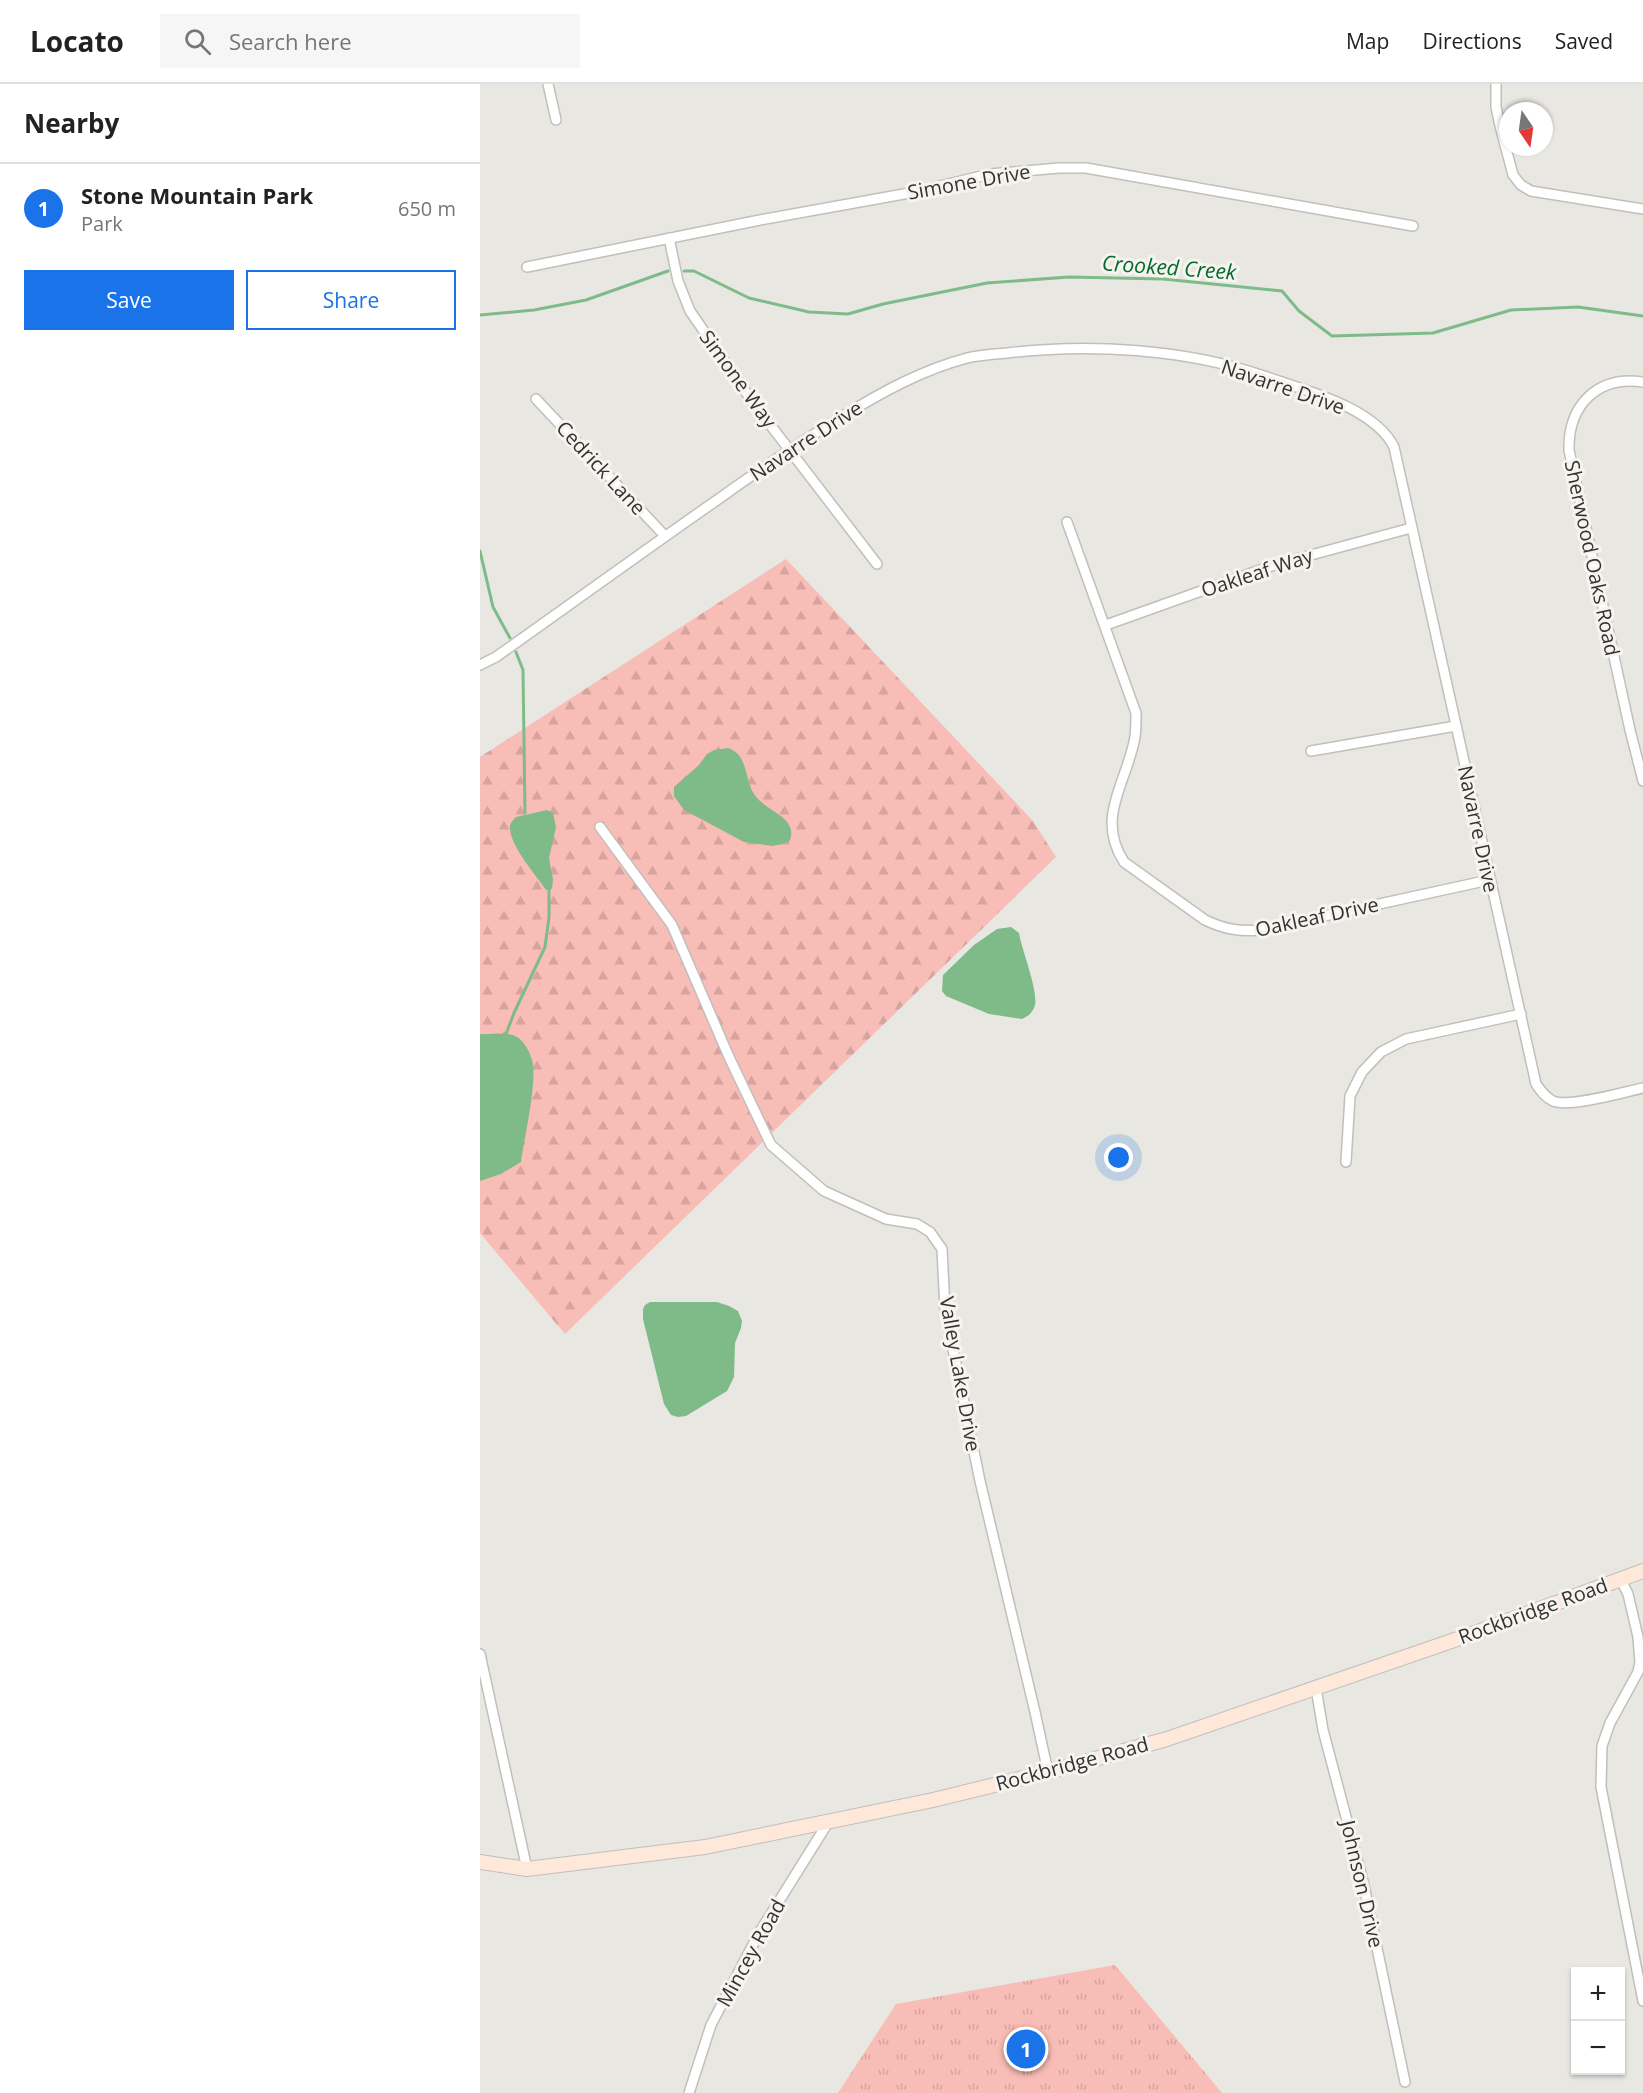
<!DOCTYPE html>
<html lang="en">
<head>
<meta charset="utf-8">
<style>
	:root { --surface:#fff; --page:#f6f6f6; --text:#222; --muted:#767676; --line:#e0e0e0; --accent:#1a73e8 }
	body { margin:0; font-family:"Open Sans",sans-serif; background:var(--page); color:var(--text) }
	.controls { position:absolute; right:18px; bottom:18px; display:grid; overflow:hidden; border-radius:0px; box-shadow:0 2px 4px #0004 }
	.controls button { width:54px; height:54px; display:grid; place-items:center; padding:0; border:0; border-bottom:2px solid var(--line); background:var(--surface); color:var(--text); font:30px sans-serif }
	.compass { position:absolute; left:1019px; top:18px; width:54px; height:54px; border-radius:50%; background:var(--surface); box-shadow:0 2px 4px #0004; rotate:167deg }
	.you { position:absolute; left:639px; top:1074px; width:21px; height:21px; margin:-15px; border:4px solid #fff; border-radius:50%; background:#1a73e8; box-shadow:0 0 0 9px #1a73e833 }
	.badge { display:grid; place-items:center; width:39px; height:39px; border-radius:50%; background:var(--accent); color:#fff; font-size:20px; font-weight:700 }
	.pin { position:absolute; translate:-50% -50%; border:3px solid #fff; box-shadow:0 2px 6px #0006 }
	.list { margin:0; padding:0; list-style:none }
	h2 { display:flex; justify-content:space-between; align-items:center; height:78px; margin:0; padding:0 24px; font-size:26px }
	h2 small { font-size:20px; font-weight:400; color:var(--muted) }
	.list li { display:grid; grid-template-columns:39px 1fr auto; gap:18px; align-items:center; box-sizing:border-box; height:90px; padding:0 24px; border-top:2px solid var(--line) }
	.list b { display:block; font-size:22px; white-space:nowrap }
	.list p { margin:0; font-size:20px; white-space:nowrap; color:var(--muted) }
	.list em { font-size:20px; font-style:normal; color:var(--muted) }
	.actions { display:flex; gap:12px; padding:18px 24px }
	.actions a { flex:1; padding:14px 0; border:2px solid var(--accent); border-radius:0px; text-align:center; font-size:21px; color:var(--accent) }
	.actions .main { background:var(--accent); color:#fff }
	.icon { flex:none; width:33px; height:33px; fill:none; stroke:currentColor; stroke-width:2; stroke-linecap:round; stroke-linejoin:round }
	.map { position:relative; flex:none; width:1163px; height:2009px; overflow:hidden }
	header { display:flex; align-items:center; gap:36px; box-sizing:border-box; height:84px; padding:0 30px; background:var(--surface); border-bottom:2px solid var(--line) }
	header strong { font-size:28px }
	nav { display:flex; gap:33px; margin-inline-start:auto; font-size:21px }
	.search { width:420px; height:54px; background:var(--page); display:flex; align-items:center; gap:15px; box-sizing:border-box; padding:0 21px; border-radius:0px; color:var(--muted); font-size:22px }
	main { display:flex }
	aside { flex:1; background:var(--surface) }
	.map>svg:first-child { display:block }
	.forest { fill:url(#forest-firs) }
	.park { fill:url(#park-tufts) }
	.water { fill:#7ebb89 }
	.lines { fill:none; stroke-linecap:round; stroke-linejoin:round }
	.stream { stroke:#7ebb89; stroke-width:3 }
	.street-casing { stroke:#c1bfbb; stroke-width:12 }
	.secondary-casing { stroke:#c1bfbb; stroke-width:16 }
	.street { stroke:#fff; stroke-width:9 }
	.secondary { stroke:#fee8d9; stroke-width:14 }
	.labels { text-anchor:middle; stroke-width:6; stroke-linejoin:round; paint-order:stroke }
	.street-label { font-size:20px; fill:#343332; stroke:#f6f4ef }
	.water-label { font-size:21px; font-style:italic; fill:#066a2d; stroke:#f6f4ef }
</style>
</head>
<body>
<header>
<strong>Locato</strong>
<div class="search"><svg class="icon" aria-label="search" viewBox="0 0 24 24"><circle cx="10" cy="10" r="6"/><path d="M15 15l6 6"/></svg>Search here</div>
<nav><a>Map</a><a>Directions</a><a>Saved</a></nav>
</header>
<main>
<aside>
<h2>Nearby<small></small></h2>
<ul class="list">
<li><span class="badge">1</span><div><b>Stone Mountain Park</b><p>Park</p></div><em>650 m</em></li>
</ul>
<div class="actions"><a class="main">Save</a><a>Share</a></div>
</aside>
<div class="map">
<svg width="1163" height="2009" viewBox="0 0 1163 2009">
	<defs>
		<pattern id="forest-firs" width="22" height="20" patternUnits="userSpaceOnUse" patternTransform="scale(1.5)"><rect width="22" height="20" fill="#f9bdb7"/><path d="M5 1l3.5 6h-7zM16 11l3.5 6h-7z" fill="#d6a39e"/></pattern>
		<pattern id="park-tufts" width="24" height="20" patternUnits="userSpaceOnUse" patternTransform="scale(1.5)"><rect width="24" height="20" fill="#f9bdb7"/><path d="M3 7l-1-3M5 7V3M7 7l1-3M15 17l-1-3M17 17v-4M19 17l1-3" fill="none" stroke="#d6a39e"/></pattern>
	</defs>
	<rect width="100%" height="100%" fill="#e9e7e2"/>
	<path class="forest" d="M 306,475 L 553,737 L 576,773 L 85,1250 L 0,1149 L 0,673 Z"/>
	<path class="park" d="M 635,1881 L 742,2009 L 358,2009 L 416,1920 Z"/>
	<g class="water">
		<path d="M 248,664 C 270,671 263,698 277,714 C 289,728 320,735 309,758 L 293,762 L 264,758 L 204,726 L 194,712 L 194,703 L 219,681 L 227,670 L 234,666 Z"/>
		<path d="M 67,726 L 73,729 L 76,743 L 69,774 L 73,795 L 72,805 L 66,806 C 56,791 31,763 30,745 C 29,740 33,736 36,733 Z"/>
		<path d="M 531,843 L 539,849 C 542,867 558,905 555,921 C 553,928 549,932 542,935 L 509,930 L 466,912 L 462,907 L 463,891 L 494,861 L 517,845 Z"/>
		<path d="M 0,950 C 11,951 27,947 37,953 C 44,957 50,968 52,976 C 58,996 44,1055 41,1078 L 21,1090 L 0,1097 Z"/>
		<path d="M 170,1218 L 237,1218 L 249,1222 L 258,1227 L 262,1237 L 261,1244 L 255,1259 L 254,1293 L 247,1307 L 206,1332 L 198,1333 L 191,1331 L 184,1320 L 163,1235 L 163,1225 L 165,1221 Z"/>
	</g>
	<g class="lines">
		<g class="stream">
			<path d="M 204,187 L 214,187 L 269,214 L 329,228 L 368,230 L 403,220 L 507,199 L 589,193 L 683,195 L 802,207 L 819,227 L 852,252 L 953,249 L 1031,226 L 1098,223 L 1163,232"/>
			<path d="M 0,231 L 54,226 L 106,216 L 188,187"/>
			<path d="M 0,467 L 13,523 L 30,554"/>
			<path d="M 36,568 L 43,586 L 45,729"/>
			<path d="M 26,950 L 34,929 L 65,863 L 69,833 L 69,805"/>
		</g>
		<g class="street-casing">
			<g id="street">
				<path d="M 68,0 L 76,36"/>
				<path d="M 1016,0 L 1016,23 L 1020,42 L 1033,91 L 1041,101 L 1051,107 L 1163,125"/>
				<path d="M 189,154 L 198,197 L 210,227 L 272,317 L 397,480"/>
				<path d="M 47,183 L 280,136 L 435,108 L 510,90 L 579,84 L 606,84 L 933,142"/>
				<path d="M 1163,298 C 1117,291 1088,322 1089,366 L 1150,646 L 1163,697"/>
				<path d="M 56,315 L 185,452"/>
				<path d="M 587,438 L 656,629 C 656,637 656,645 655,653 C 647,699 615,733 644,778 L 725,836 C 744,845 759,848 780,846 L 1009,796"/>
				<path d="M 626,541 L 794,481 L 931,444"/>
				<path d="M 0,581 L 16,573 C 91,520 165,466 240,414 C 280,385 321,358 363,332 C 402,308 442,286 487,274 C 499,271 514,270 527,269 C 609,259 706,265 784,292 C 824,306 894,323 914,363 L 1056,1000 C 1061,1007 1065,1013 1073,1017 C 1089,1024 1144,1008 1163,1004"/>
				<path d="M 831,667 L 976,642"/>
				<path d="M 120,743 L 192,841 L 249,973 L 291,1061 L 344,1107 L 406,1135 L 437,1140 L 450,1148 L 462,1165 L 465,1226 L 500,1397 L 555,1628 L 568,1688"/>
				<path d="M 866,1078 L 870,1012 L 882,988 L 901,968 L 926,955 L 1041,930"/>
				<path d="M 1140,1494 L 1148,1510 L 1158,1553 L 1160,1578 L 1158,1588 L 1130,1639 L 1122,1662 L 1121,1703 L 1163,1917"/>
				<path d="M 0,1570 L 47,1785"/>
				<path d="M 836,1604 L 843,1646 L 883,1797 L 925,1998"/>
				<path d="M 209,2009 L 231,1941 L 279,1849 L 349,1737"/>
			</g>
		</g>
		<g class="secondary-casing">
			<path id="secondary" d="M 0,1778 L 47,1785 L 225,1763 L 453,1716 L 568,1688 L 687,1655 L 992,1550 L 1163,1487"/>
		</g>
		<use href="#street" class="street"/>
		<use href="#secondary" class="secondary"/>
	</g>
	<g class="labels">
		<g class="street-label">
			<text transform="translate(489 98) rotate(-10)" y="7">Simone Drive</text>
			<text transform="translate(258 295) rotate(54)" y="7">Simone Way</text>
			<text transform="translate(803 303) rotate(19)" y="7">Navarre Drive</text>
			<text transform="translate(326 357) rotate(-33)" y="7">Navarre Drive</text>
			<text transform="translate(121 384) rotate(47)" y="7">Cedrick Lane</text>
			<text transform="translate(1112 474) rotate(78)" y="7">Sherwood Oaks Road</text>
			<text transform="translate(777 489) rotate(-18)" y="7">Oakleaf Way</text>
			<text transform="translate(998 745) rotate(78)" y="7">Navarre Drive</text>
			<text transform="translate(837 833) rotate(-12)" y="7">Oakleaf Drive</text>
			<text transform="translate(480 1290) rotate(80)" y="7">Valley Lake Drive</text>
			<text transform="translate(1053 1527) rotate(-20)" y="7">Rockbridge Road</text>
			<text transform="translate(592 1680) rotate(-15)" y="7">Rockbridge Road</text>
			<text transform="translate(882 1800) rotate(77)" y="7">Johnson Drive</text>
			<text transform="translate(271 1869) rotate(-61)" y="7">Mincey Road</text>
		</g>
		<g class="water-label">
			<text transform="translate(689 184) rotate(4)" y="7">Crooked Creek</text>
		</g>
	</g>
</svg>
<div class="controls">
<button>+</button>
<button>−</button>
</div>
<svg class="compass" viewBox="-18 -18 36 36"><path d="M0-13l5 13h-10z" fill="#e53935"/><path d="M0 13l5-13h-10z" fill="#767676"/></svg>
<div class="you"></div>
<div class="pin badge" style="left:546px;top:1965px">1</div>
</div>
</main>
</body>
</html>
